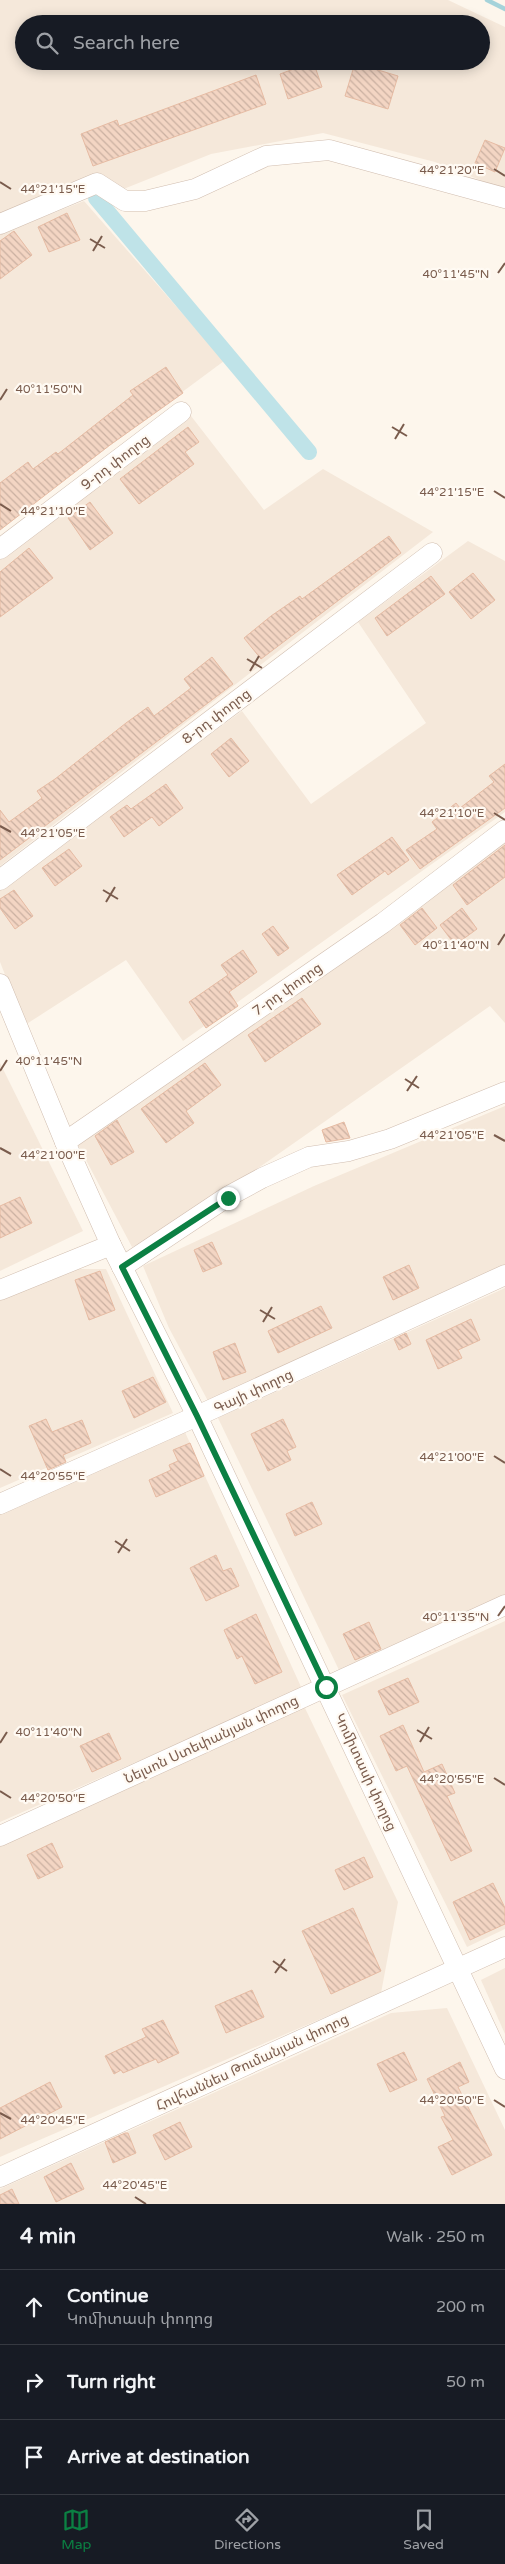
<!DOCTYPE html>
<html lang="en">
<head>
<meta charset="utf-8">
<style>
	:root { --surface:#171b24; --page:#20242c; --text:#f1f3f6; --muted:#9ea1a6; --line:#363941; --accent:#0b8043 }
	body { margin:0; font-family:"Varela Round","Noto Sans Armenian",sans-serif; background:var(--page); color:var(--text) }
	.stop { position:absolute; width:15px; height:15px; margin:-11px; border:4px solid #0b8043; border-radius:50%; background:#fff }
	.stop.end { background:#0b8043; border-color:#fff; box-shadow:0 1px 5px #0008 }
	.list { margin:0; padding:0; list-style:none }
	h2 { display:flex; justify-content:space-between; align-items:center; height:65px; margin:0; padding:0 20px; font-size:21px }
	h2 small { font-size:16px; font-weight:400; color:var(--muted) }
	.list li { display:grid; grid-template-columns:32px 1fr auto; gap:15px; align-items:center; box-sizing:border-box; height:75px; padding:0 20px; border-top:1px solid var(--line) }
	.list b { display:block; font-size:19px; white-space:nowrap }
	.list p { margin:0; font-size:16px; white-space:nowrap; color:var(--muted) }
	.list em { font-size:16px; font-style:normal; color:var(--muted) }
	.icon { flex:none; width:28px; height:28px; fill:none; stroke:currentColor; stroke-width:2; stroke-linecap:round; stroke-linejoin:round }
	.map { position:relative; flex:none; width:505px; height:2204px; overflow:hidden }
	.search { position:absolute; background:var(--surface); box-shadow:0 2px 12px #0003; left:15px; right:15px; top:15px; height:55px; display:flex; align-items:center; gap:12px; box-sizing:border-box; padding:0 18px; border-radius:28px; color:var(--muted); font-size:19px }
	.sheet { height:290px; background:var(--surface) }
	nav { display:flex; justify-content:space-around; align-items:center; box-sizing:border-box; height:70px; border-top:1px solid var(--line); background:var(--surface); font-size:14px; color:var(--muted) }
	nav a { display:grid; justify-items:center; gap:2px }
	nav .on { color:var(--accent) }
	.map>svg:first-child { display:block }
	.residential { fill:#f5e8da; fill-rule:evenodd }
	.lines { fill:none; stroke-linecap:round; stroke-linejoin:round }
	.stream { stroke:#a5d3da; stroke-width:4.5 }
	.canal { stroke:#bfe3e8; stroke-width:16 }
	.building { fill:url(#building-back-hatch); stroke:#e6bba3 }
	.minor-casing { stroke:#d1beb0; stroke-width:21 }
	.minor { stroke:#fff; stroke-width:20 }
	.route { stroke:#0b8043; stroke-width:6 }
	.ticks { fill:none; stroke:#7a5c4d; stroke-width:2 }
	.labels { text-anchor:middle; stroke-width:4.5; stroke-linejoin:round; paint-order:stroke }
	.street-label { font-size:14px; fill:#7a5c4d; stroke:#fffaf3 }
	.ticks-label { font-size:12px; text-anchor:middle; fill:#7a5c4d; stroke:#fffaf3; stroke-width:4.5; stroke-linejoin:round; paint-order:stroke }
</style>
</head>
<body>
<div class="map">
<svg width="505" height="2204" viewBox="0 0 505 2204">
	<defs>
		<pattern id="building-back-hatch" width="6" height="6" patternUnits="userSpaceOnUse" patternTransform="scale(1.25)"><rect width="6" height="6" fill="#f3d5c3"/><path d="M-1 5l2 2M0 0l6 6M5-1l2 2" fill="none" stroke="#cab0a1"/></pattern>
	</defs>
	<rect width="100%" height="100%" fill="#fdf6ec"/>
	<g class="residential">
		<path d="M 0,0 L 448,0 L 505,27 L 505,190 L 435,162 L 323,133 L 211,154 L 121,190 L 88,179 L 0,217 ZM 24,24 L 481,24 L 481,61 L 24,61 Z"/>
		<path d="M 84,201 L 224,361 L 0,527 L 0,234 Z"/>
		<path d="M 191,416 L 264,510 L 323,469 L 433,532 L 0,866 L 0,560 Z"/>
		<path d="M 468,541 L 505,561 L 505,812 L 183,1041 L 126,960 L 25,1025 L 0,962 L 0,888 L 242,711 L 311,804 L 426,723 L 358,622 Z"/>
		<path d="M 505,840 L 505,1023 L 490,1006 L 168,1231 L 132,1247 L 77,1143 Z"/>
		<path d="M 0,1063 L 83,1231 L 0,1271 Z"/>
		<path d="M 505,1106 L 505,1265 L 208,1401 L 169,1328 L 143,1266 L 314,1186 Z"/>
		<path d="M 77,1269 L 106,1269 L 173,1413 L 0,1488 L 0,1300 Z"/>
		<path d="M 505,1288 L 505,1597 L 339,1670 L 218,1418 Z"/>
		<path d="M 184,1430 L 302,1689 L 0,1822 L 0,1512 Z"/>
		<path d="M 505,1621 L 505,1929 L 467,1947 L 342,1695 Z"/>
		<path d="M 304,1706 L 398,1902 L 381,1993 L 0,2157 L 0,1844 Z"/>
		<path d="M 505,1968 L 505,2034 L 481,1980 Z"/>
		<path d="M 447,2008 L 505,2130 L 505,2204 L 0,2204 L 0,2189 L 391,2013 Z"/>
	</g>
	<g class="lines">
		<path class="stream" d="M 487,0 L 505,9"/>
		<path class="canal" d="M 96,198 L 309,452"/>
	</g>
	<g class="building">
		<path d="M 297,61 L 313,61 L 322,87 L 288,99 L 280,74 L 299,67 Z"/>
		<path d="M 355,63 L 398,76 L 388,109 L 345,96 Z"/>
		<path d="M 256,75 L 266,104 L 93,166 L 81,134 L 117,120 L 119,126 Z"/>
		<path d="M 485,140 L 505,148 L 495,172 L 475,163 Z"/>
		<path d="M 67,213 L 80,240 L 49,252 L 38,227 Z"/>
		<path d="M 14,231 L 32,255 L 0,279 L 0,241 Z"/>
		<path d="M 166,367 L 183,393 L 110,445 L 0,530 L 0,483 L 28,462 L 33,469 L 56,452 L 58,454 L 133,395 L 130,391 Z"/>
		<path d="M 188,427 L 199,442 L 185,452 L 194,464 L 139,504 L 120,479 Z"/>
		<path d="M 90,502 L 113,533 L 90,550 L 68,518 Z"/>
		<path d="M 389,536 L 401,553 L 261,659 L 244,638 L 271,616 L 300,596 L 302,599 Z"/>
		<path d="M 29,548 L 53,578 L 0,617 L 0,572 Z"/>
		<path d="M 473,573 L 495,600 L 471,619 L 449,592 Z"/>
		<path d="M 431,576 L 445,594 L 387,636 L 375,618 Z"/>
		<path d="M 212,657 L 233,684 L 0,860 L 0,810 L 9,822 L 42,798 L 37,791 L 55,779 L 126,723 L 148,707 L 154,716 L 191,688 L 184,679 Z"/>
		<path d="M 231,738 L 249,761 L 229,777 L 211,754 Z"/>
		<path d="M 505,764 L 505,808 L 420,869 L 406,850 L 437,829 L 432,822 L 456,803 L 460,808 L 494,782 L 489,776 Z"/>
		<path d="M 166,784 L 183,808 L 159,826 L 152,817 L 124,837 L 110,817 L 127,805 L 131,809 Z"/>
		<path d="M 392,837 L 409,860 L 388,875 L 385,871 L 352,895 L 337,875 Z"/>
		<path d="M 505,845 L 505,877 L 467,905 L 453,885 Z"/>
		<path d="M 69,849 L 82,866 L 55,886 L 42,868 Z"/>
		<path d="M 14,890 L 33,916 L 15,929 L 0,908 L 0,899 Z"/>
		<path d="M 422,908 L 437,928 L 415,945 L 400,925 Z"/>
		<path d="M 462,908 L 477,929 L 455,945 L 440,925 Z"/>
		<path d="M 273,926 L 289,948 L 278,956 L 262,934 Z"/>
		<path d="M 243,950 L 257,972 L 229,992 L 238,1006 L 206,1028 L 189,1002 L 228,975 L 221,965 Z"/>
		<path d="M 302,998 L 321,1024 L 265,1062 L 248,1035 Z"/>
		<path d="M 205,1063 L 221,1085 L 186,1111 L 194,1123 L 166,1143 L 141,1109 Z"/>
		<path d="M 117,1120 L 134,1152 L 111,1165 L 95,1136 Z"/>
		<path d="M 344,1122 L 350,1138 L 326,1142 L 322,1130 Z"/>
		<path d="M 20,1197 L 32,1223 L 0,1238 L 0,1206 Z"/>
		<path d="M 212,1242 L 222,1264 L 203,1272 L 194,1250 Z"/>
		<path d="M 409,1265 L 419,1288 L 393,1300 L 383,1277 Z"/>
		<path d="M 100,1271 L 115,1310 L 89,1320 L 75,1280 Z"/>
		<path d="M 321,1306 L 332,1328 L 278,1353 L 268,1331 Z"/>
		<path d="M 471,1319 L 480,1340 L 458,1350 L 462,1358 L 438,1369 L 426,1340 Z"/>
		<path d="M 406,1333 L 411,1344 L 399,1350 L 394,1339 Z"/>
		<path d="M 235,1343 L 246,1372 L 223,1380 L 213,1352 Z"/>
		<path d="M 153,1377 L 166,1402 L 134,1418 L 122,1391 Z"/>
		<path d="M 46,1419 L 52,1432 L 82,1420 L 91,1443 L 63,1455 L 66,1462 L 48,1470 L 29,1426 Z"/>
		<path d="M 283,1419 L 296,1447 L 287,1451 L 291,1460 L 268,1471 L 251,1434 Z"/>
		<path d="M 190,1443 L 204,1476 L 156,1497 L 149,1480 L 171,1470 L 169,1465 L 178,1461 L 173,1450 Z"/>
		<path d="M 312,1502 L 322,1524 L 295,1536 L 286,1514 Z"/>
		<path d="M 216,1555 L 223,1571 L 231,1568 L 239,1586 L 206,1601 L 190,1568 Z"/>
		<path d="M 256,1614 L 282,1672 L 255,1684 L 242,1656 L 237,1659 L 224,1630 Z"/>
		<path d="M 369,1622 L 381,1649 L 355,1660 L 343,1634 Z"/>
		<path d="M 408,1678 L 419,1702 L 389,1715 L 378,1691 Z"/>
		<path d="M 403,1725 L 424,1772 L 442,1764 L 455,1793 L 447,1796 L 472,1851 L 451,1861 L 407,1766 L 396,1771 L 380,1736 Z"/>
		<path d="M 109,1733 L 121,1759 L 92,1772 L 80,1746 Z"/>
		<path d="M 52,1843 L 63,1867 L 38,1879 L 27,1855 Z"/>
		<path d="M 364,1857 L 373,1877 L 344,1890 L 335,1870 Z"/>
		<path d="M 493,1883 L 505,1908 L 505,1924 L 470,1940 L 453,1902 Z"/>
		<path d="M 353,1908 L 381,1971 L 331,1994 L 302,1931 Z"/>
		<path d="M 252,1990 L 264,2017 L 226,2033 L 215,2006 Z"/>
		<path d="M 163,2020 L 179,2053 L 158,2063 L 156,2059 L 123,2073 L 121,2070 L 114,2074 L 105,2056 L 146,2037 L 142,2029 Z"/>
		<path d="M 404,2052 L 417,2080 L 390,2092 L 377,2064 Z"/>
		<path d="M 460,2062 L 469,2082 L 458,2087 L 492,2155 L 452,2175 L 438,2147 L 453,2140 L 441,2117 L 445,2116 L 427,2079 Z"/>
		<path d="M 50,2082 L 62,2107 L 0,2139 L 0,2108 Z"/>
		<path d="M 180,2122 L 192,2147 L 165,2160 L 153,2135 Z"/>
		<path d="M 125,2133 L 128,2133 L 136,2153 L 113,2163 L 105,2142 Z"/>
		<path d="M 71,2163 L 84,2189 L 56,2202 L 44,2177 Z"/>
		<path d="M 12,2189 L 19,2204 L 0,2204 L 0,2195 Z"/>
	</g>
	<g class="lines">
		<g class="minor-casing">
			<g id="minor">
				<path d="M 0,224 L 97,183 L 125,201 L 145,201 L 195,189 L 266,156 L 329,150 L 505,198"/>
				<path d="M 0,549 L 181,412"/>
				<path d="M 0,880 L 432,553"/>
				<path d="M 0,984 L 65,1142 L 111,1245 L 197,1416 L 505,2069"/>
				<path d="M 65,1142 L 383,923 L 505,830"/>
				<path d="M 122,1267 L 227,1197 L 262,1178 L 309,1157 L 349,1151 L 390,1139 L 505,1092"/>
				<path d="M 0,1290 L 111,1245"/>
				<path d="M 0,1504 L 197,1416 L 505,1275"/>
				<path d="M 0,1836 L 505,1605"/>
				<path d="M 0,2177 L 505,1947"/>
			</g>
		</g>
		<use href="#minor" class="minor"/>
	</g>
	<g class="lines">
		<path class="route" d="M 228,1198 L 122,1267 L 197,1416 L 326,1687"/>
	</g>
	<path class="ticks" d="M 494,169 L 505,176M 0,182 L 11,189M 90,239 L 105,248M 93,251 L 102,236M 498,273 L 505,263M 0,400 L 7,389M 392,427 L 407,436M 395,439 L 404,424M 494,491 L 505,498M 0,504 L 11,511M 247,659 L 262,668M 250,671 L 259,656M 494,813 L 505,820M 0,826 L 11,832M 103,890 L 118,899M 106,902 L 115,887M 498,945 L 505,934M 0,1071 L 7,1060M 405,1079 L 419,1088M 407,1091 L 417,1076M 494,1135 L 505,1141M 0,1148 L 11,1154M 260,1310 L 275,1319M 263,1322 L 272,1307M 494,1456 L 505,1463M 0,1469 L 11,1476M 115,1541 L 130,1551M 118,1553 L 127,1539M 498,1616 L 505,1606M 417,1730 L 432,1739M 420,1742 L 429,1727M 0,1743 L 7,1732M 494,1778 L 505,1785M 0,1791 L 11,1798M 273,1961 L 287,1971M 275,1973 L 285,1959M 494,2100 L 505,2107M 0,2113 L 11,2119M 135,2197 L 146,2204"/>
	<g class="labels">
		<g class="street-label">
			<text transform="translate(115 462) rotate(-37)" y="5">9-րդ փողոց</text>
			<text transform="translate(216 716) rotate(-37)" y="5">8-րդ փողոց</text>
			<text transform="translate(287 989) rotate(-35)" y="5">7-րդ փողոց</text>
			<text transform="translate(253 1391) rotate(-25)" y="5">Գայի փողոց</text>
			<text transform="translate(211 1739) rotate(-25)" y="5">Նելսոն Ստեփանյան փողոց</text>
			<text transform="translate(366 1772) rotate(65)" y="5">Կոմիտասի փողոց</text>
			<text transform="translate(252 2062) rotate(-25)" y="5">Հովհաննես Թումանյան փողոց</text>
		</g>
	</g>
	<g class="ticks-label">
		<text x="452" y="174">44°21'20"E</text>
		<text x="53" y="193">44°21'15"E</text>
		<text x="456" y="278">40°11'45"N</text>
		<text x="49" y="393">40°11'50"N</text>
		<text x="452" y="496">44°21'15"E</text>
		<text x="53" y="515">44°21'10"E</text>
		<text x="452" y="817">44°21'10"E</text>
		<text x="53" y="837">44°21'05"E</text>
		<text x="456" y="949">40°11'40"N</text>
		<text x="49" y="1065">40°11'45"N</text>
		<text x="452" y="1139">44°21'05"E</text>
		<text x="53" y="1159">44°21'00"E</text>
		<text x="452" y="1461">44°21'00"E</text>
		<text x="53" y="1480">44°20'55"E</text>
		<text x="456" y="1621">40°11'35"N</text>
		<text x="49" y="1736">40°11'40"N</text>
		<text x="452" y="1783">44°20'55"E</text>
		<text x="53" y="1802">44°20'50"E</text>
		<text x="452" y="2104">44°20'50"E</text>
		<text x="53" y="2124">44°20'45"E</text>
		<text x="135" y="2189">44°20'45"E</text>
	</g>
</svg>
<div class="stop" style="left:326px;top:1687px"></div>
<div class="stop end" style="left:228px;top:1198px"></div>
<div class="search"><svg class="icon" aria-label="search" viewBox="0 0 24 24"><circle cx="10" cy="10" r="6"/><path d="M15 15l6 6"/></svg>Search here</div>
</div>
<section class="sheet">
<h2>4 min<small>Walk · 250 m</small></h2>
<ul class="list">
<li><svg class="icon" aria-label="ahead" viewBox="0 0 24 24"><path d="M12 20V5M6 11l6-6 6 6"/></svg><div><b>Continue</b><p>Կոմիտասի փողոց</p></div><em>200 m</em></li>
<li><svg class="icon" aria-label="right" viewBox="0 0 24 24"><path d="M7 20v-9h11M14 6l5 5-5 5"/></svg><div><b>Turn right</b></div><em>50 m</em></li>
<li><svg class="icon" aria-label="arrive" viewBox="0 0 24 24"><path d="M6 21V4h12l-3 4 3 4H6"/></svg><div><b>Arrive at destination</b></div></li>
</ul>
</section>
<nav>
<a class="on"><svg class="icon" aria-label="map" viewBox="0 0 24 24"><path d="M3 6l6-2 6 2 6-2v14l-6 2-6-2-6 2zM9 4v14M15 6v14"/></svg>Map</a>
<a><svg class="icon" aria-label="directions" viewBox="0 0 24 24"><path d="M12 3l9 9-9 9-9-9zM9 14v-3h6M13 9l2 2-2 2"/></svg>Directions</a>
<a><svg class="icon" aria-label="saved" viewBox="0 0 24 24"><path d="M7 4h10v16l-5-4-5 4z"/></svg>Saved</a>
</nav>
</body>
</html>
